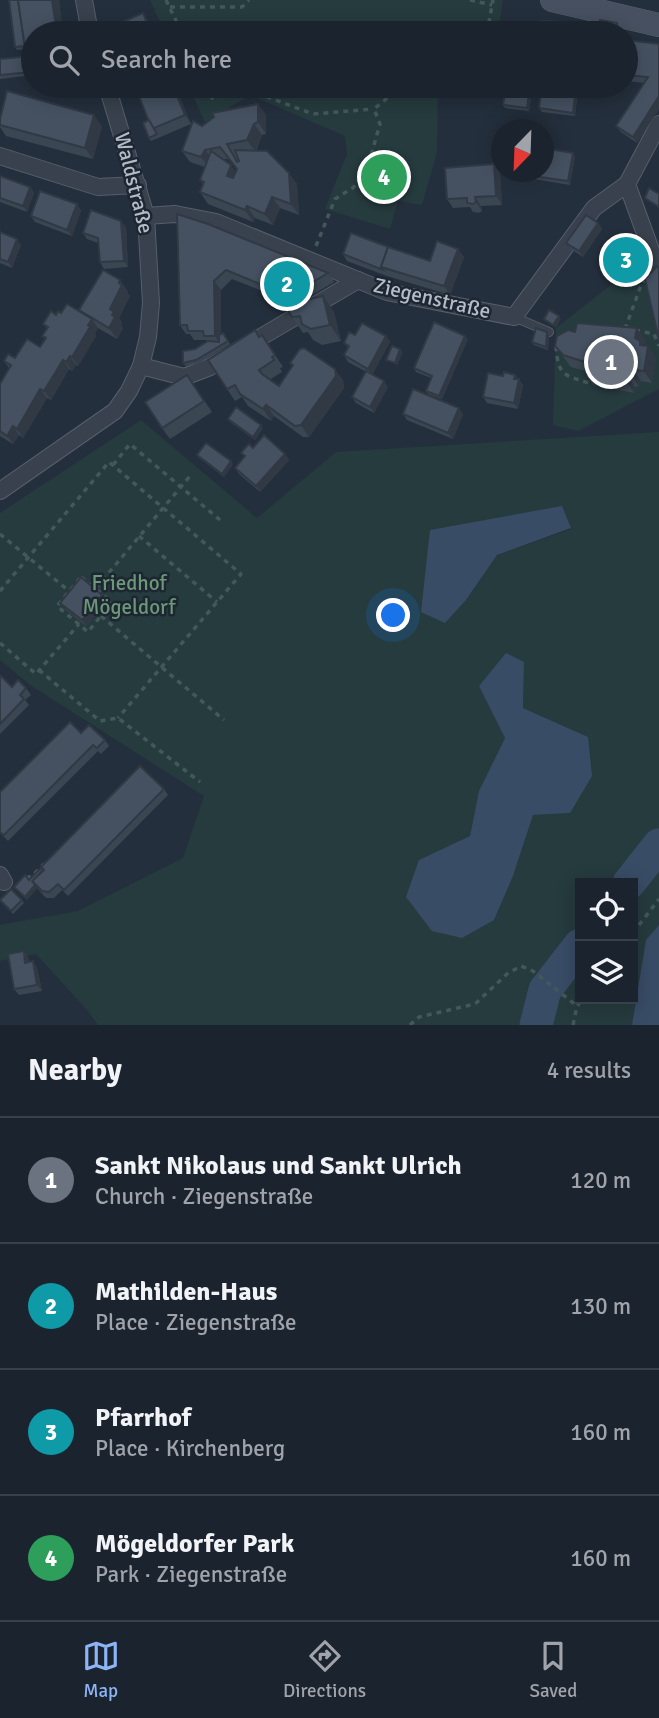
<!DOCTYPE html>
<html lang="en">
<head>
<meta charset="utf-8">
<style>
	:root { --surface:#1b232e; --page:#282f3a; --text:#f1f3f6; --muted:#a0a4aa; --line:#39404a; --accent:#8bb5f7 }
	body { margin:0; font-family:Signika,sans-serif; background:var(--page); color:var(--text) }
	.controls { position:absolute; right:21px; bottom:21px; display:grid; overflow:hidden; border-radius:0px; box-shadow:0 4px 18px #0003 }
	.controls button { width:63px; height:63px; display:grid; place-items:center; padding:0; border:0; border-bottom:2px solid var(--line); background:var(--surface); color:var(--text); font:35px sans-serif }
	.compass { position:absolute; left:491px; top:119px; width:63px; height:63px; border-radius:50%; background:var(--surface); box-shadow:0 4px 18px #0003; rotate:203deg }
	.you { position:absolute; left:394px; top:616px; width:24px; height:24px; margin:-18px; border:5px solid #fff; border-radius:50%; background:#1a73e8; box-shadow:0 0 0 10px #1a73e833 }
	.badge { display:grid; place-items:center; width:46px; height:46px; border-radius:50%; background:var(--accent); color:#fff; font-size:23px; font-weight:700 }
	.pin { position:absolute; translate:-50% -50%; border:4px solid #fff; box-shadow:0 2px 7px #0006 }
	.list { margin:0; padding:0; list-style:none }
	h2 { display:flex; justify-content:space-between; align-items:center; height:91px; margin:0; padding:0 28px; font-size:30px }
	h2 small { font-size:23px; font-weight:400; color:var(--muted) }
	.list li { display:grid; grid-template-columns:46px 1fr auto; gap:21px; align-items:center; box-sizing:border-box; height:126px; padding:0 28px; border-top:2px solid var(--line) }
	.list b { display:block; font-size:26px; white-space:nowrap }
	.list p { margin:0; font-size:23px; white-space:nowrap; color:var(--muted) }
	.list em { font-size:23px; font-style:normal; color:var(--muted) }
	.icon { flex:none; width:38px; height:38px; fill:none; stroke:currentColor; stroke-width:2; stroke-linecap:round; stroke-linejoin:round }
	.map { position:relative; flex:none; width:659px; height:1025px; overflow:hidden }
	.search { position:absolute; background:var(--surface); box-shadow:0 4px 18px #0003; left:21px; right:21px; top:21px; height:77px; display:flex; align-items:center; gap:18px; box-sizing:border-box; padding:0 24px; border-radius:38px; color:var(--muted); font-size:26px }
	.sheet { height:595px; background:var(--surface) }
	nav { display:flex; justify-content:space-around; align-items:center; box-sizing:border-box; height:98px; border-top:2px solid var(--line); background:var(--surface); font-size:19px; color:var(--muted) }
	nav a { display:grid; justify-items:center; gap:4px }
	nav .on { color:var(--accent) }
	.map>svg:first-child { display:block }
	.green { fill:#263b3e; fill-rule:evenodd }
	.water { fill:#394c66 }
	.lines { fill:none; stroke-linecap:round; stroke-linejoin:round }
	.river { stroke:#394c66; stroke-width:33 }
	.lane-casing { stroke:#565f6b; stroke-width:10 }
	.street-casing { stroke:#565f6b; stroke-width:18 }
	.secondary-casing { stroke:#565f6b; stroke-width:24 }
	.path { stroke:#44585b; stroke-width:3.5; stroke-dasharray:5 5; stroke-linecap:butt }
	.lane { stroke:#38414d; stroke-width:8 }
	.street { stroke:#38414d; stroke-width:16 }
	.secondary { stroke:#465060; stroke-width:23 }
	.wall { fill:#3b4653; fill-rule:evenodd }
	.shaded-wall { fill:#303944 }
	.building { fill:#455161; stroke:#303944; stroke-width:2 }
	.labels { text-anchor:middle; stroke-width:5; stroke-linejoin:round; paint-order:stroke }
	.street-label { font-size:21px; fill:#b4bcc8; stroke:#1d2632 }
	.park-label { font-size:21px; fill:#6b9976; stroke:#1d2632 }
</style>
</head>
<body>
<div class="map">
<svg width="659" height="1025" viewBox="0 0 659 1025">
	<rect width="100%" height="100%" fill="#242f3d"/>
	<g class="green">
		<path d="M 150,0 L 503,0 L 498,33 L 165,33 Z"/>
		<path d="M 188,86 L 438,86 L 437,152 L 422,205 L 398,201 L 390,229 L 325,209 L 347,154 L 345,136 L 250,95 L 205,122 Z"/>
		<path d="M 616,281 L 650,285 L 659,327 L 659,389 L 578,431 L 553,425 L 556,328 Z"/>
		<path d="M 141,420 L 257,518 L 336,452 L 659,432 L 659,925 L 646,941 L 632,1025 L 98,1025 L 87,1010 L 36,954 L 0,961 L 0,925 L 78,911 L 183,858 L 204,796 L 30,685 L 0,660 L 0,513 ZM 562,507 L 571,529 L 497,555 L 466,600 L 446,622 L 430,530 ZM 524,663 L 523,708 L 588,737 L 570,813 L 533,815 L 513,876 L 494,920 L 419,860 L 470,836 L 479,791 L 505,738 L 479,686 ZM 580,883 L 633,883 L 633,999 L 580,999 Z"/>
	</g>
	<g class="water">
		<path d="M 562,506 L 571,528 L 497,555 L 466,600 L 445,623 L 421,612 L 430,530 Z"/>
		<path d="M 506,653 L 524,662 L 523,708 L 588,737 L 592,776 L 570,813 L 533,815 L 513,876 L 494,920 L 462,938 L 432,931 L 406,897 L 419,860 L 470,836 L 479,791 L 505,738 L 479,686 Z"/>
		<path d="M 659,925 L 659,1025 L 632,1025 L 646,940 Z"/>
	</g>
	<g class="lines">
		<g class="river">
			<path d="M 629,883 L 659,845"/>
			<path d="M 536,1025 L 545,990 L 580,945"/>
		</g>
		<g class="lane-casing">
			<path id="lane" d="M 514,317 L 549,332"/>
		</g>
		<g class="street-casing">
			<g id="street">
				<path d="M 84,0 L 90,33"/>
				<path d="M 0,156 L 98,187 L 138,185"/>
				<path d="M 627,184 L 656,264"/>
				<path d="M 146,216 L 175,214 L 216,222 L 387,292 L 514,317 L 594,208 L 627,184 L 659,124"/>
				<path d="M 141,366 L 184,377 L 210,367 L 358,280"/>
				<path d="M 0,491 L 115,411 L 129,391 L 141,366 L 148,337 L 151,303 L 146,216 L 107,86"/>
				<path d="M 0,875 L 4,882"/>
			</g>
		</g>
		<g class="secondary-casing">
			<path id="secondary" d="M 552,0 L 659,25"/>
		</g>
		<g class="path">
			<path d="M 166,0 L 182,33"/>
			<path d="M 470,0 L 492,5"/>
			<path d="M 170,7 L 242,7 L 249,0"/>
			<path d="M 487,33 L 493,0"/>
			<path d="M 206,86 L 212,98 L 249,90 L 313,114 L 373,109"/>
			<path d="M 316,246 L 335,199 L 354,187 L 370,159 L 380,124 L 374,109 L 402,86"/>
			<path d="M 625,329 L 640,288 L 647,277"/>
			<path d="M 635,330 L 654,334 L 659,346"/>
			<path d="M 556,346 C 558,374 562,375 589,383"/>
			<path d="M 113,465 L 130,444 L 220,520"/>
			<path d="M 0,534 L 69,591"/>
			<path d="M 139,536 L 217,602"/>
			<path d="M 81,577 L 112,602 L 88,632 L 57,606 Z"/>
			<path d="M 96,588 L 190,476"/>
			<path d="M 0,591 L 109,462 L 241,574 L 118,718"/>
			<path d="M 101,616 L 224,720"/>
			<path d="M 0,643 L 36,674 L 79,624"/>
			<path d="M 39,670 L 100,721 L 118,718 L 200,782"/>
			<path d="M 26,878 L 32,876 L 44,864"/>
			<path d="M 633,933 L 659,899"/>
			<path d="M 410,1025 L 419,1017 L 475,1004 L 507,974 L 521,966 L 533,971 L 577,1006"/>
			<path d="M 573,1025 L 577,1006 L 583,999"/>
		</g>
		<use href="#lane" class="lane"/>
		<use href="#street" class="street"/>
		<use href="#secondary" class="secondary"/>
	</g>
	<g class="wall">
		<path d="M 59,0 L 63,33 L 33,33 L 33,59 L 26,49 L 17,50 L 15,47 Z"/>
		<path d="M 626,40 L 659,44 L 659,109 L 637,143 L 621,132 L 616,126 L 645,83 L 626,81 Z"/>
		<path d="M 0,59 L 31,59 L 33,75 L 0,79 Z"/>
		<path d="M 175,86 L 191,124 L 151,141 L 149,138 L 149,120 Z"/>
		<path d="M 506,86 L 533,86 L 529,111 L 505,108 L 503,105 Z"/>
		<path d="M 578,89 L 575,116 L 542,112 L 539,108 Z"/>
		<path d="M 258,104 L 266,115 L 266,134 L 262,135 L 256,151 L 297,184 L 299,215 L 280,208 L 273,225 L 255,218 L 253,222 L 208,204 L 200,192 L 203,184 L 200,180 L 205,167 L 190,162 L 182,151 L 202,126 ZM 223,159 L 228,159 L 237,170 L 236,172 Z"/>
		<path d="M 0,119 L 102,126 L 93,159 L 6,136 L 0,127 Z"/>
		<path d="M 575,156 L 570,185 L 528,178 L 526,175 Z"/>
		<path d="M 494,164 L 500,173 L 502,205 L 481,206 L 482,211 L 479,213 L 473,212 L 470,207 L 453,208 L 447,199 Z"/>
		<path d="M 0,176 L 30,187 L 34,193 L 27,212 L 0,202 Z"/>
		<path d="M 77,204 L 81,211 L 72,236 L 35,222 L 31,216 Z"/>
		<path d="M 177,214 L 328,273 L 334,282 L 302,301 L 334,312 L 341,341 L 322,345 L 313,340 L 308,332 L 303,333 L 292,317 L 292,303 L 232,279 L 221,290 L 221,334 L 223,333 L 230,344 L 199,363 L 186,366 L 183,363 L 195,349 L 208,341 L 206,340 L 194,340 L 190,334 L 186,334 L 180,325 Z"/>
		<path d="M 598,223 L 602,229 L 583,257 L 571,249 L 566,243 Z"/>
		<path d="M 126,227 L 128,267 L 104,269 L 100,262 L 98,243 L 87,239 L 83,233 Z"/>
		<path d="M 0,232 L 21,245 L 12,268 L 0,263 Z"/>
		<path d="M 391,248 L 430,261 L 458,249 L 464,257 L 450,295 L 387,276 L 347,261 L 343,254 Z"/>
		<path d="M 643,253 L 639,284 L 607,280 L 603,274 Z"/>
		<path d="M 120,280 L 128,292 L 127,293 L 130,296 L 119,318 L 122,323 L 121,325 L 123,328 L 117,339 L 98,328 L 95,333 L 96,336 L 78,366 L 76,365 L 72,371 L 69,369 L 51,400 L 47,398 L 23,438 L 19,435 L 13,444 L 0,436 L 0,384 L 9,368 L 4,361 L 15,358 L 40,347 L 45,340 L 42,336 L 47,329 L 43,324 L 56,315 L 61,313 L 81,313 L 79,310 Z"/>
		<path d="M 575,332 L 645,339 L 644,346 L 656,358 L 652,383 L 641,381 L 639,386 L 635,387 L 634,393 L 593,385 L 585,374 L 586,371 L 571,367 L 555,346 Z"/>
		<path d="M 355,335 L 386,336 L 390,342 L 372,375 L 348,362 L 344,355 L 348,348 L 344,343 Z"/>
		<path d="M 549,335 L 548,350 L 534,345 L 532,342 Z"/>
		<path d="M 260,337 L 270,347 L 283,367 L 280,368 L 282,372 L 269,380 L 279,386 L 292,367 L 290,363 L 343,380 L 344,388 L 309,437 L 303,437 L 274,416 L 271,421 L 248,406 L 242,397 L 235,401 L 227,389 Z"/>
		<path d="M 468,339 L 442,399 L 428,394 L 426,391 L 431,378 L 416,372 L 414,368 Z"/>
		<path d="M 187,375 L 212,412 L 170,439 L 162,428 Z"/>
		<path d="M 515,375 L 523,385 L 518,409 L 487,403 L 483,397 L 503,376 Z"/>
		<path d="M 388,387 L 374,413 L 356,403 L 352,397 Z"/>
		<path d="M 403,414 L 463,414 L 453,439 L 407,420 Z"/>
		<path d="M 228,419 L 263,428 L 255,440 L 230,422 Z"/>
		<path d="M 253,448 L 285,454 L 289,460 L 260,492 L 239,474 L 235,468 L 245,457 L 241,453 Z"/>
		<path d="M 197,455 L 233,464 L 224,477 L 199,458 Z"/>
		<path d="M 106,601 L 86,626 L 65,609 L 60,603 Z"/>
		<path d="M 0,678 L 12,687 L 26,688 L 31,695 L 25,700 L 29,705 L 0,734 Z"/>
		<path d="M 81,733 L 105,740 L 109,746 L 101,754 L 98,751 L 8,841 L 0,833 L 0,792 Z"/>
		<path d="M 164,789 L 168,795 L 68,896 L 62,890 L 54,898 L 46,898 L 37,888 L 27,900 L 14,887 L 29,880 Z"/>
		<path d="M 0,900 L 22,900 L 24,903 L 13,914 Z"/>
		<path d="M 24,951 L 28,957 L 29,962 L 37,968 L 42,991 L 19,995 L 14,989 Z"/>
	</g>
	<g class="shaded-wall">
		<path d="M 52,0 L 59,0 L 63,33 L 57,33 Z"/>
		<path d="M 143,13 L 149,22 L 154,33 L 151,33 Z"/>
		<path d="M 568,22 L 571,25 L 570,33 L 568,33 Z"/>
		<path d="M 617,23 L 619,26 L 618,33 L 616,33 Z"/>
		<path d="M 29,56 L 31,59 L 33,75 L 31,72 Z"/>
		<path d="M 173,86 L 175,86 L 191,124 L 185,115 Z"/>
		<path d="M 530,86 L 533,86 L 529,111 L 527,108 Z"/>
		<path d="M 576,86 L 578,89 L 575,116 L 573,113 Z"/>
		<path d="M 659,96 L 659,109 L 637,143 L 633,137 Z"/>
		<path d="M 258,104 L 266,115 L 266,134 L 258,122 Z"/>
		<path d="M 94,115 L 102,126 L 93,159 L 85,148 Z"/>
		<path d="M 254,124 L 262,135 L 255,151 L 247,140 Z"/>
		<path d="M 205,150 L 213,161 L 209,168 L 201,157 Z"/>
		<path d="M 573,153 L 575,156 L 570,185 L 568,181 Z"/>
		<path d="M 494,164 L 500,173 L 502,205 L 496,196 Z"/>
		<path d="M 231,165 L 239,176 L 235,187 L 227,176 Z"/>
		<path d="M 289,173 L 297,184 L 299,215 L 291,204 Z"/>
		<path d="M 30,187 L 34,193 L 27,212 L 23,206 Z"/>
		<path d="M 272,197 L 280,208 L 273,225 L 265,214 Z"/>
		<path d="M 475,197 L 481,206 L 482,211 L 476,202 Z"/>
		<path d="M 77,204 L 81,211 L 72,236 L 67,230 Z"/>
		<path d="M 247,206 L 255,218 L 253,222 L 245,210 Z"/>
		<path d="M 121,221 L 126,227 L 128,267 L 124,261 Z"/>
		<path d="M 598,223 L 602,229 L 583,257 L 579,251 Z"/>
		<path d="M 17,239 L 21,245 L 12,268 L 8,262 Z"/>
		<path d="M 639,246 L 643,253 L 639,284 L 635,278 Z"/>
		<path d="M 458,249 L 464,257 L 450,295 L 444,286 Z"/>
		<path d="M 120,280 L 128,292 L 127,293 L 130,296 L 119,318 L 122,323 L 121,325 L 123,328 L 117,339 L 109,328 L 110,309 Z"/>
		<path d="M 214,281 L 221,290 L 221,345 L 215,336 Z"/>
		<path d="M 323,296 L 334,312 L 341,341 L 330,325 Z"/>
		<path d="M 559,316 L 561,319 L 556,328 L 553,325 Z"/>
		<path d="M 92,319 L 98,328 L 95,333 L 96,336 L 78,366 L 72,357 Z"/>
		<path d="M 637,328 L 645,339 L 644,347 L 648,346 L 656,358 L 652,383 L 644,371 L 635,338 Z"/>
		<path d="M 547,332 L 549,335 L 548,350 L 546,347 Z"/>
		<path d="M 386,336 L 390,342 L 372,375 L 368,369 Z"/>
		<path d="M 465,336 L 468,339 L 442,399 L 439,396 Z"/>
		<path d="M 400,349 L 403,352 L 397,366 L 395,363 Z"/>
		<path d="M 70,356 L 76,365 L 72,371 L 66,362 Z"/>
		<path d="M 63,360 L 69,369 L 51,400 L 44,391 Z"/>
		<path d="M 335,369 L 343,380 L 344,388 L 309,437 L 301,425 Z"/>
		<path d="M 633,370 L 641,381 L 639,386 L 631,375 Z"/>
		<path d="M 515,375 L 523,385 L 518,409 L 514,403 Z"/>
		<path d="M 627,376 L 635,387 L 634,393 L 626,381 Z"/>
		<path d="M 384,381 L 388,387 L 374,413 L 370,407 Z"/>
		<path d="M 40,389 L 47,398 L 23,438 L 17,429 Z"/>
		<path d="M 266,405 L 274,416 L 271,421 L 263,409 Z"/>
		<path d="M 459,408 L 463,414 L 453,439 L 448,433 Z"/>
		<path d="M 261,425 L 263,428 L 255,440 L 253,437 Z"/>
		<path d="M 13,426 L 19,435 L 13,444 L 7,436 Z"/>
		<path d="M 285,454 L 289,460 L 260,492 L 256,486 Z"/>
		<path d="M 231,461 L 233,464 L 224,477 L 222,474 Z"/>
		<path d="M 102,595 L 106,601 L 86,626 L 82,620 Z"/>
		<path d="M 35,885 L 37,888 L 27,900 L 25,897 Z"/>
		<path d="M 24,951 L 28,957 L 30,969 L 25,963 Z"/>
		<path d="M 33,961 L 37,968 L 42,991 L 37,985 Z"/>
	</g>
	<g class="building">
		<path d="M 9,0 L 18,0 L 25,46 L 15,47 Z"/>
		<path d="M 18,0 L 52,0 L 57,33 L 33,33 L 33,47 L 25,48 Z"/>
		<path d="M 143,13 L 151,33 L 113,33 L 111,27 Z"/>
		<path d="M 600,20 L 617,23 L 616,33 L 598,33 Z"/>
		<path d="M 541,21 L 568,22 L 568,33 L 540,33 Z"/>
		<path d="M 626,40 L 659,44 L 659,96 L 633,137 L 616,126 L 648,77 L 626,75 Z"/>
		<path d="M 29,56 L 31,72 L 0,75 L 0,59 Z"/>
		<path d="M 135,86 L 173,86 L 185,115 L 152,129 Z"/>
		<path d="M 506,86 L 530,86 L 527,108 L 503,105 Z"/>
		<path d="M 542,86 L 576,86 L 573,113 L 539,108 Z"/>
		<path d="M 7,91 L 94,115 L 85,148 L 0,125 L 0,119 Z"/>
		<path d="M 258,104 L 258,122 L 254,124 L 247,140 L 227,144 L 237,162 L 239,161 L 235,150 L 267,151 L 289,173 L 291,204 L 272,197 L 265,214 L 247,206 L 245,210 L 200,192 L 204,182 L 200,180 L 211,151 L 231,165 L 227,176 L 233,178 L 237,169 L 220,147 L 205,150 L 201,157 L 182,151 L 193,121 L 202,126 L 214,117 L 212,113 Z"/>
		<path d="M 149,120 L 157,134 L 149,138 L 143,123 Z"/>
		<path d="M 543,148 L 573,153 L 568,181 L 526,175 L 527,172 L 543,172 Z"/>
		<path d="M 494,164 L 496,196 L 475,197 L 476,202 L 473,204 L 467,203 L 467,198 L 447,199 L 445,168 Z"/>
		<path d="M 0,176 L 30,187 L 23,206 L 0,198 Z"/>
		<path d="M 649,188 L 659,194 L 659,207 L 645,198 Z"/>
		<path d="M 40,191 L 77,204 L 67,230 L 31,216 Z"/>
		<path d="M 91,210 L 121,221 L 124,261 L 100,262 L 98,238 L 83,233 Z"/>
		<path d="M 177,214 L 208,224 L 328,273 L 289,296 L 226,270 L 214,281 L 215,336 L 204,336 L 203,331 L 188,331 L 187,325 L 180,325 Z"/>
		<path d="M 586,215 L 598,223 L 579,251 L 566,243 Z"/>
		<path d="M 0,232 L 17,239 L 8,262 L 0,259 Z"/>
		<path d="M 351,233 L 391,248 L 388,247 L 381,267 L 383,270 L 343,254 Z"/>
		<path d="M 437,241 L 458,249 L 444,286 L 381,267 L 388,247 L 430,261 Z"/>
		<path d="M 607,242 L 639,246 L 635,278 L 603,274 Z"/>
		<path d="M 657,266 L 659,269 L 659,340 L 645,279 Z"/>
		<path d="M 103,270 L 120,280 L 119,283 L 122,285 L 110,309 L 114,312 L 112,315 L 115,317 L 109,328 L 79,310 Z"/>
		<path d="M 323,296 L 330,325 L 311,329 L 302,324 L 300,316 L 292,317 L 285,305 Z"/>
		<path d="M 67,304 L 92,319 L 88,325 L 90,327 L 72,357 L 70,356 L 66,362 L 63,360 L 44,391 L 40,389 L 17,429 L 13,426 L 7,436 L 0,431 L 0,384 L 11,365 L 4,361 L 8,354 L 15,358 L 27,339 L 40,347 L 46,338 L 42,336 L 48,327 L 43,324 L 51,311 L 56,315 L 58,311 L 61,313 Z"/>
		<path d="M 549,310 L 559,316 L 553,325 L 544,319 Z"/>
		<path d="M 434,322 L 465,336 L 439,396 L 426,391 L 432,376 L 414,368 Z"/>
		<path d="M 362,323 L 386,336 L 368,369 L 344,355 L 349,346 L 344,343 L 349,332 L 355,335 Z"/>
		<path d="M 577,323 L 637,328 L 635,338 L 640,341 L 640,345 L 648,346 L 644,371 L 633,370 L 631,375 L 627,376 L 626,381 L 585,374 L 588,363 L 563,355 L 555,346 L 557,336 L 568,330 L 575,332 Z"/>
		<path d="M 536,328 L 547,332 L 546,347 L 532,342 Z"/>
		<path d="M 255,330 L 259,337 L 262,335 L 275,355 L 272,357 L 274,360 L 259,370 L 262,374 L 279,386 L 293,365 L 290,363 L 300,349 L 304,348 L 335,369 L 336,376 L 301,425 L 295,426 L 266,405 L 263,409 L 240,394 L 235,385 L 227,389 L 208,360 Z"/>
		<path d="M 223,333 L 228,341 L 196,360 L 183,363 L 183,351 L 195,349 L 208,341 L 219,342 L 219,335 Z"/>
		<path d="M 392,346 L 400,349 L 395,363 L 386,360 Z"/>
		<path d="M 366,371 L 384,381 L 370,407 L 352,397 Z"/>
		<path d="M 504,372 L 515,375 L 514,379 L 519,379 L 514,403 L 483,397 L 488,373 L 503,376 Z"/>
		<path d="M 187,375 L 204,401 L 162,428 L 145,402 Z"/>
		<path d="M 413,389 L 459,408 L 448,433 L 403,414 Z"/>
		<path d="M 236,407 L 261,425 L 253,437 L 228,419 Z"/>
		<path d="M 264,435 L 285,454 L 256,486 L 235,468 L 245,456 L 241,453 L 245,448 L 249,444 L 253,448 Z"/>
		<path d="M 206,443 L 231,461 L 222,474 L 197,455 Z"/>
		<path d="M 81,577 L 102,595 L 82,620 L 60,603 Z"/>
		<path d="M 1,676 L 12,687 L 18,680 L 26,688 L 20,695 L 24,699 L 0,724 L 0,678 Z"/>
		<path d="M 70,722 L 81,733 L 89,725 L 105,740 L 97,748 L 93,745 L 4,835 L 0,832 L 0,792 Z"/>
		<path d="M 140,766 L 164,789 L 64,890 L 58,884 L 49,892 L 42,891 L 32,881 L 44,870 L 41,867 Z"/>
		<path d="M 41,868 L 43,870 L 32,881 L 35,885 L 25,897 L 14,887 L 25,875 L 29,880 Z"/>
		<path d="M 11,889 L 22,900 L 11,911 L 0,900 Z"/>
		<path d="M 24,951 L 25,963 L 33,961 L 37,985 L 14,989 L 8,954 Z"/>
	</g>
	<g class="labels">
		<g class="street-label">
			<text transform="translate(134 183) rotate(76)" y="7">Waldstraße</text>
			<text transform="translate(432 298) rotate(13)" y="7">Ziegenstraße</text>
		</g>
		<g class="park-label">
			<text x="129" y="590">Friedhof<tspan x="129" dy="24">Mögeldorf</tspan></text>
		</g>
	</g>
</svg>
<div class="controls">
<button><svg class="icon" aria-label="locate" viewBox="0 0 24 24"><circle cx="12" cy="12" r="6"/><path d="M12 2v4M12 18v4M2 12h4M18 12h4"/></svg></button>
<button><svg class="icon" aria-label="layers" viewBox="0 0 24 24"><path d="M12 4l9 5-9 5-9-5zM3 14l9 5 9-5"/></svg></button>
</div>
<svg class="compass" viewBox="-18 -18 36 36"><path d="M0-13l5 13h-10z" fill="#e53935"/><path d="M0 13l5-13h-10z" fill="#a0a4aa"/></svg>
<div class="you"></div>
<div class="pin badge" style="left:611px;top:362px;background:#6b7280">1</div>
<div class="pin badge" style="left:287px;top:284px;background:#0f9aa8">2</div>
<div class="pin badge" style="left:626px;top:260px;background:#0f9aa8">3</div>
<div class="pin badge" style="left:384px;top:177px;background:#2e9e5b">4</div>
<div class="search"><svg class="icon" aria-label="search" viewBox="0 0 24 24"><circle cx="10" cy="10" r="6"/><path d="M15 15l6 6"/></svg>Search here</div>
</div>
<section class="sheet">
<h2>Nearby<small>4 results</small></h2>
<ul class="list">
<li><span class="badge" style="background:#6b7280">1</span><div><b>Sankt Nikolaus und Sankt Ulrich</b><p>Church · Ziegenstraße</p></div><em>120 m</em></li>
<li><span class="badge" style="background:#0f9aa8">2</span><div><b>Mathilden-Haus</b><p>Place · Ziegenstraße</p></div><em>130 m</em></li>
<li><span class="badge" style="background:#0f9aa8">3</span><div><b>Pfarrhof</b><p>Place · Kirchenberg</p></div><em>160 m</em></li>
<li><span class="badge" style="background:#2e9e5b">4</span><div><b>Mögeldorfer Park</b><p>Park · Ziegenstraße</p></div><em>160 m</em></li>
</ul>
</section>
<nav>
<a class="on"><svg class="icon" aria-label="map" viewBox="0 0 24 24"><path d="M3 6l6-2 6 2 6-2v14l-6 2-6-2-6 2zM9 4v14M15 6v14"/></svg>Map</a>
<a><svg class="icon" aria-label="directions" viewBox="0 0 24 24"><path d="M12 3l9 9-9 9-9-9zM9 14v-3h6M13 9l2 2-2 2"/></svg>Directions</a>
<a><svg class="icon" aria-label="saved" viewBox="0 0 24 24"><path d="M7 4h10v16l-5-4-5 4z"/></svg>Saved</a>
</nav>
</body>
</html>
